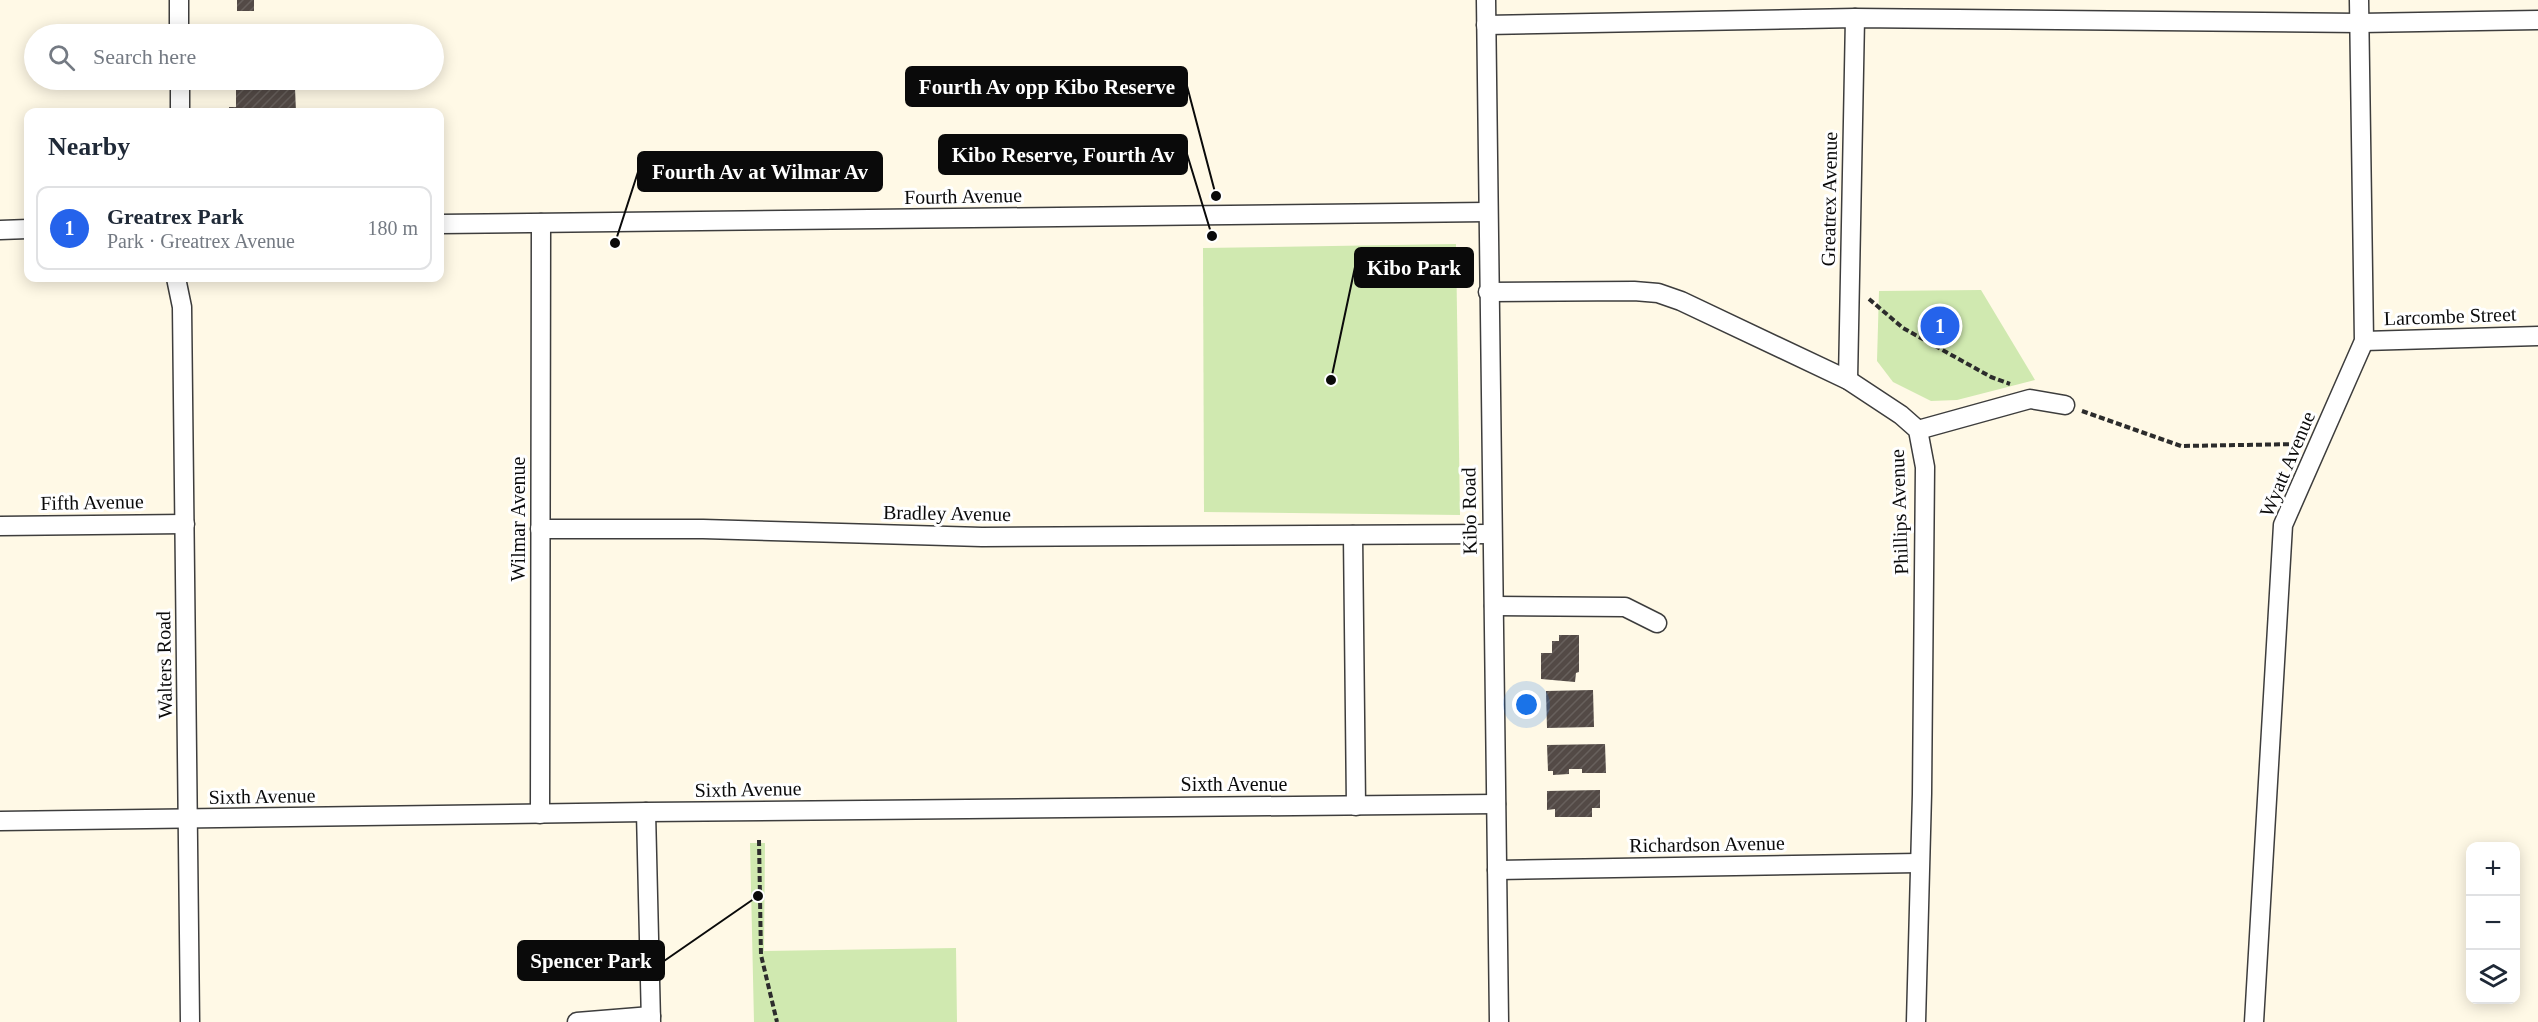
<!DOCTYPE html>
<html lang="en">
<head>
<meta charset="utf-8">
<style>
	:root { --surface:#fff; --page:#f6f6f7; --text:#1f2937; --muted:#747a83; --line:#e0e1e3; --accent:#2563eb }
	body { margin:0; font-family:"Times New Roman",serif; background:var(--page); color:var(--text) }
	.controls { position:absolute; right:18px; bottom:18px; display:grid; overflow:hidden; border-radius:12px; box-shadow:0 3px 15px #0003 }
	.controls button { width:54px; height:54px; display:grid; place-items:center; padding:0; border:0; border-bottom:2px solid var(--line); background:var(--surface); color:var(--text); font:30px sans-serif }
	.you { position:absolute; left:1527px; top:705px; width:21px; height:21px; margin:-15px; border:4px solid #fff; border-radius:50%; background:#1a73e8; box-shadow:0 0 0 9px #1a73e833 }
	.badge { display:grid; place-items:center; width:39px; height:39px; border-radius:50%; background:var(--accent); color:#fff; font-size:20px; font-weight:700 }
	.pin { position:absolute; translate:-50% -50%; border:3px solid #fff; box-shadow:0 2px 6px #0006 }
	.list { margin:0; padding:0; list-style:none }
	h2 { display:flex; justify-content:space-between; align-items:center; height:78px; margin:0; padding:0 24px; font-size:26px }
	h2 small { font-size:20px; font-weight:400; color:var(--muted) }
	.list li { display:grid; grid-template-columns:39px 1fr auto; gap:18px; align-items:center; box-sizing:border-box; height:84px; margin:0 12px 12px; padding:0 12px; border:2px solid var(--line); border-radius:12px }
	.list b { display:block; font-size:22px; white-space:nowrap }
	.list p { margin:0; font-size:20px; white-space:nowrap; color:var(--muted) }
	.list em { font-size:20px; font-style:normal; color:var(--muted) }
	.icon { flex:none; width:33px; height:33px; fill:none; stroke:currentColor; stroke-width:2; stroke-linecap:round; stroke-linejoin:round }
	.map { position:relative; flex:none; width:2538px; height:1022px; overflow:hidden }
	.search { position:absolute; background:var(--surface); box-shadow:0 3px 15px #0003; left:24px; top:24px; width:420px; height:66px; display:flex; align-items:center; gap:15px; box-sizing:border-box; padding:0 21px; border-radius:33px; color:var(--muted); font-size:22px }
	.panel { position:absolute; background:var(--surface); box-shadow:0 3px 15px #0003; left:24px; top:108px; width:420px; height:174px; border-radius:12px }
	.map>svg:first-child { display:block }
	.park { fill:#d0e9b0 }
	.building { fill:url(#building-hatch) }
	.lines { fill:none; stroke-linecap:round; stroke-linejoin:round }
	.minor-casing { stroke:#3d3d3d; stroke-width:21 }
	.path { stroke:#2c2c2c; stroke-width:4; stroke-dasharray:6 3; stroke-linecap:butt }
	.minor { stroke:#fff; stroke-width:18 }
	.labels { text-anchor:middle; stroke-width:6; stroke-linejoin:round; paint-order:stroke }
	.street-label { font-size:20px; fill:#0a0a0a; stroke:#fff }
	.leader { fill:none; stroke:#0a0a0a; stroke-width:2 }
	.callout-dot { fill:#0a0a0a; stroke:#fff; stroke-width:2 }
	.callout { fill:#0a0a0a; stroke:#0a0a0a; stroke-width:2 }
	.callout-label { font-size:21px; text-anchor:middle; font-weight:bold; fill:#fff }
</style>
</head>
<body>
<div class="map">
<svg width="2538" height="1022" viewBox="0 0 2538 1022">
	<defs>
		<pattern id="building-hatch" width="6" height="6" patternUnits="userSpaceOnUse" patternTransform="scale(1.5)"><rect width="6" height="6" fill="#534a46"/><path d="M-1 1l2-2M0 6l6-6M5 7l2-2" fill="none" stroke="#67605c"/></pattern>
	</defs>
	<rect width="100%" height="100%" fill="#fff9e6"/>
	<g class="park">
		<path d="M 1456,244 L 1460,515 L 1204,512 L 1203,248 Z"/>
		<path d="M 1981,290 L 2035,380 L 1957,400 L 1931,401 L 1893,382 L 1877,361 L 1879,291 Z"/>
		<path d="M 750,843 L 765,843 L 764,951 L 956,948 L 957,1022 L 754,1022 Z"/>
	</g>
	<g class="building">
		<rect x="237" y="0" width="17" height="11"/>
		<path d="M 273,29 L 273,34 L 238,34 L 238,30 Z"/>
		<path d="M 295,88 L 296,112 L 229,112 L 229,107 L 236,107 L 236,89 Z"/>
		<path d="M 1559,635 L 1579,635 L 1579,672 L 1576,673 L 1575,682 L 1541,679 L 1541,653 L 1552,653 L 1552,641 L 1559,641 Z"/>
		<path d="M 1593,690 L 1594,727 L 1547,728 L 1546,691 Z"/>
		<path d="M 1605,744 L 1606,773 L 1582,773 L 1582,769 L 1569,769 L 1569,774 L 1553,775 L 1553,771 L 1548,771 L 1547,745 Z"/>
		<path d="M 1600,790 L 1600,808 L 1592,808 L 1592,817 L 1555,817 L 1555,809 L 1547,810 L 1547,791 Z"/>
	</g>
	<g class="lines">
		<g class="minor-casing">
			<g id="minor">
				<path d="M 179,0 L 179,34"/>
				<path d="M 1486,0 L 1499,1022"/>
				<path d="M 1486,25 L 1855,18 L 2360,23 L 2538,20"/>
				<path d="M 180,80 L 180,112"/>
				<path d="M 440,224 L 1487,212"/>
				<path d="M 0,230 L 28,229"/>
				<path d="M 176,278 L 182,307 L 190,1022"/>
				<path d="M 1488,292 L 1634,291 L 1658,293 L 1681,301 L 1848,380 L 1901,415 L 1918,430 L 1925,467 L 1922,794 L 1916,1022"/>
				<path d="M 2364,341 L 2538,336"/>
				<path d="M 1848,380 L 1855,18"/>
				<path d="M 1918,430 L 2030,399 L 2065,405"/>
				<path d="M 0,526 L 185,524"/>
				<path d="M 540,529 L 703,529 L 982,537 L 1492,534"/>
				<path d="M 1353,535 L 1356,806"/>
				<path d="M 1494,606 L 1625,607 L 1657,623"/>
				<path d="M 646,812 L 651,1022"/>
				<path d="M 540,814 L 541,223"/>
				<path d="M 0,821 L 646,812 L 1496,804"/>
				<path d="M 1497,870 L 1918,863"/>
				<path d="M 577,1022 L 651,1016"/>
				<path d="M 2254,1022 L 2283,525 L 2364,341 L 2359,0"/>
			</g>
		</g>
		<g class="path">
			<path d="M 1869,299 L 1903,328 L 1991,377 L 2010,384"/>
			<path d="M 2082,411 L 2181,446 L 2299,444"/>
			<path d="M 759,840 L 761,955 L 777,1022"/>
		</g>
		<use href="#minor" class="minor"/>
	</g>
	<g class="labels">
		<g class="street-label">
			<text transform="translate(963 196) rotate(-1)" y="7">Fourth Avenue</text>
			<text transform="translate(1829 199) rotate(-89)" y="7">Greatrex Avenue</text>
			<text transform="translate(2450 316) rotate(-2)" y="7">Larcombe Street</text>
			<text transform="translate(2287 464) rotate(-67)" y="7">Wyatt Avenue</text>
			<text transform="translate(92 502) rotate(-1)" y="7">Fifth Avenue</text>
			<text transform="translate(1469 511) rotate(-91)" y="7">Kibo Road</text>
			<text transform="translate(1899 512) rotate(-92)" y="7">Phillips Avenue</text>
			<text transform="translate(947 513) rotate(1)" y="7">Bradley Avenue</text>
			<text transform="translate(518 519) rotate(-90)" y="7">Wilmar Avenue</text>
			<text transform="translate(164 665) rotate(-91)" y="7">Walters Road</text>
			<text x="1234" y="791">Sixth Avenue</text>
			<text transform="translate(748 789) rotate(-1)" y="7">Sixth Avenue</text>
			<text transform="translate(262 796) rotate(-1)" y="7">Sixth Avenue</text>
			<text transform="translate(1707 844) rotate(-1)" y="7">Richardson Avenue</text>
		</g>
	</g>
	<path class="leader" d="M1216 196L1187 86M1212 236L1187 154M615 243L638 172M1331 380L1355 267M758 896L664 961"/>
	<g class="callout-dot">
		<circle cx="1216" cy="196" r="6"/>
		<circle cx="1212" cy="236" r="6"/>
		<circle cx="615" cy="243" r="6"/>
		<circle cx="1331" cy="380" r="6"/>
		<circle cx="758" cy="896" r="6"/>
	</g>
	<g class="callout">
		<rect x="906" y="67" width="281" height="39" rx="6"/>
		<rect x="939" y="135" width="248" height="39" rx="6"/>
		<rect x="638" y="152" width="244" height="39" rx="6"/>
		<rect x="1355" y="248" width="118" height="39" rx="6"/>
		<rect x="518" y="941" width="146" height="39" rx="6"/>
	</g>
	<g class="callout-label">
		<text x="1047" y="94">Fourth Av opp Kibo Reserve</text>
		<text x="1063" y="162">Kibo Reserve, Fourth Av</text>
		<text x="760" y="179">Fourth Av at Wilmar Av</text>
		<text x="1414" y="275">Kibo Park</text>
		<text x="591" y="968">Spencer Park</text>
	</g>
</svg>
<div class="controls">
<button>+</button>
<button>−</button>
<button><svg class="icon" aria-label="layers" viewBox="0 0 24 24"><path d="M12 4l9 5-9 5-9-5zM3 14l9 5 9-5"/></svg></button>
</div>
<div class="you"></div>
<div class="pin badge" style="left:1940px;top:326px">1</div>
<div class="search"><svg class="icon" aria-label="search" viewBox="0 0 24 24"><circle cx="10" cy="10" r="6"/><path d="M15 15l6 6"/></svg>Search here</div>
<section class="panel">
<h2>Nearby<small></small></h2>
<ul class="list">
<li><span class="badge">1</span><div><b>Greatrex Park</b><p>Park · Greatrex Avenue</p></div><em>180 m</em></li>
</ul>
</section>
</div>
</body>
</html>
